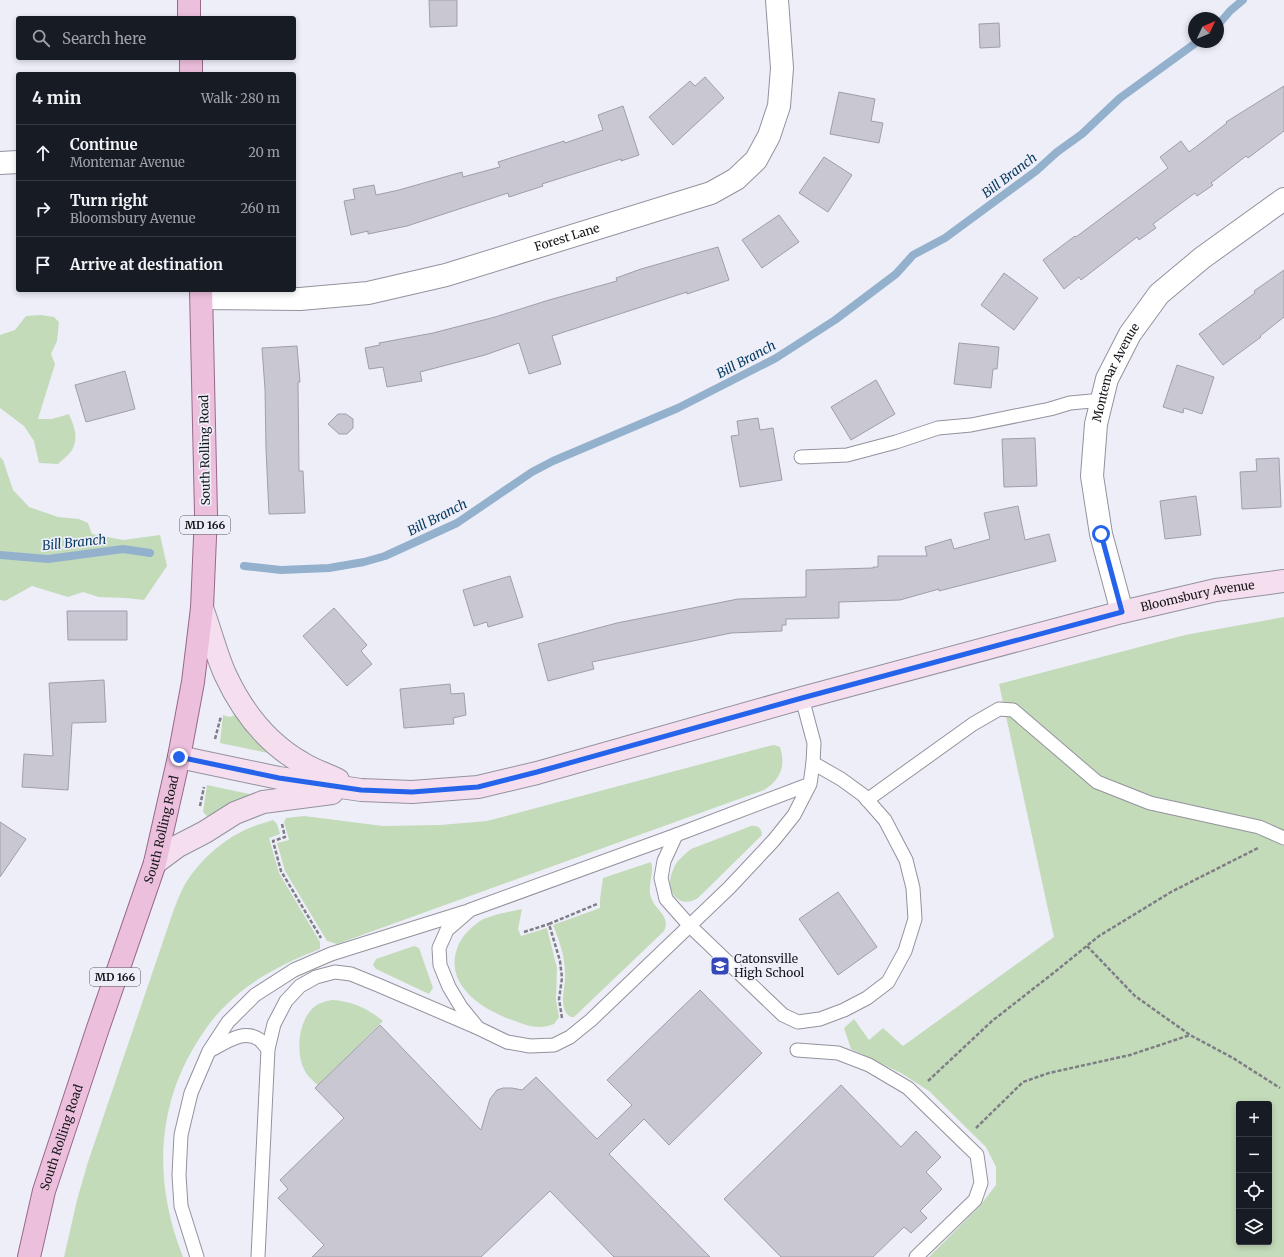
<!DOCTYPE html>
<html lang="en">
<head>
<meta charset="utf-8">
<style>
	:root { --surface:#171b24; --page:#242831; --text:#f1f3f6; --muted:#9ea1a6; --line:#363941 }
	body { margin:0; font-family:Merriweather,serif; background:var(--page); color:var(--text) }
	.controls { position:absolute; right:12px; bottom:12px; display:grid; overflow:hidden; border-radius:4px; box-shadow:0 2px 6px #0003 }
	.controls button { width:36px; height:36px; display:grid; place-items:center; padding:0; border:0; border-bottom:1px solid var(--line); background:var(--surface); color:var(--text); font:20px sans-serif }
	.compass { position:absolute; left:1188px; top:12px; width:36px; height:36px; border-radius:50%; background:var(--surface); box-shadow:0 2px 6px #0003; rotate:46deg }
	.stop { position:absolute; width:12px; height:12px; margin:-9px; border:3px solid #2563eb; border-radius:50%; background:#fff }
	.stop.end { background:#2563eb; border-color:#fff; box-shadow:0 1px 4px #0008 }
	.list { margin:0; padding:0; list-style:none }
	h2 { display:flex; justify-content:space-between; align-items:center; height:52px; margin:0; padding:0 16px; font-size:17px }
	h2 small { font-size:13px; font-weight:400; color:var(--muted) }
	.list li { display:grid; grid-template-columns:26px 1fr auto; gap:12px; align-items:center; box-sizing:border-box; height:56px; padding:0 16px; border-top:1px solid var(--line) }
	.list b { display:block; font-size:15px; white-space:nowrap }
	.list p { margin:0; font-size:13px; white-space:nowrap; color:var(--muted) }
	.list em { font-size:13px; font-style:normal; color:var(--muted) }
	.icon { flex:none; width:22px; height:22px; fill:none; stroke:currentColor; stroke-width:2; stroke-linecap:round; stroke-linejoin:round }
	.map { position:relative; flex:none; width:1284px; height:1257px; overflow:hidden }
	.search { position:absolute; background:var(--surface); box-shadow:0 2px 6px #0003; left:16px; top:16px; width:280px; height:44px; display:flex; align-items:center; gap:10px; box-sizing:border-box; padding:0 14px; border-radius:4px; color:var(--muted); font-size:15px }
	.panel { position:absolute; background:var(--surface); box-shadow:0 2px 6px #0003; left:16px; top:72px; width:280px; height:220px; border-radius:4px }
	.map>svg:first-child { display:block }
	.green { fill:#c3dbb9; fill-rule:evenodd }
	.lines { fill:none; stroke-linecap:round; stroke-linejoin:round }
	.stream { stroke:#93b1cd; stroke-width:8 }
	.building { fill:#c8c7d2; stroke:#9f9faa }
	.service-casing { stroke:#93929d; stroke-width:15 }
	.minor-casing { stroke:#93929d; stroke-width:24 }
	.secondary-casing { stroke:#93929d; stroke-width:24 }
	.primary-casing { stroke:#99688a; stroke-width:24 }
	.path { stroke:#7e7e86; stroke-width:2.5; stroke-dasharray:4 2; stroke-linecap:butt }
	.service { stroke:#fff; stroke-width:13 }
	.minor { stroke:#fff; stroke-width:22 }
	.secondary { stroke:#f5dfee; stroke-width:22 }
	.primary { stroke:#ecbfdc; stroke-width:22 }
	.route { stroke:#2563eb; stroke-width:5 }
	.labels { text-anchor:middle; stroke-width:3.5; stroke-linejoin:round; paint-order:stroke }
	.shield { fill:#eeeef9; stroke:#58585e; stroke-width:1 }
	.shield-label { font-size:11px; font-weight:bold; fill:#17171b }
	.street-label { font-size:12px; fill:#17171b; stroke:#eeeef9 }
	.poi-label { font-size:12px; fill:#17171b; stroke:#eeeef9; text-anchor:start }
	.water-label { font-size:13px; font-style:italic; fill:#04385d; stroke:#eeeef9 }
</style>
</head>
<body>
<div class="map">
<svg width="1284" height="1257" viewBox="0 0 1284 1257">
	<rect width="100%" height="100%" fill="#eeeef9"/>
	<g class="green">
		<path d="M 41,315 L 54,317 L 59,322 L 57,341 L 51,354 L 55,364 L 38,419 L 52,419 L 69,414 C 74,426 79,438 72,450 C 69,455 62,460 58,464 L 39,463 L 34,441 L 24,426 L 0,408 L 0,335 L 15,330 L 26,316 Z"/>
		<path d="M 0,457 L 3,460 L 13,490 L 29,507 L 58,517 L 79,519 L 88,523 L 92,534 L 123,540 L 160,535 L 167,566 L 144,600 L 126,598 L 99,597 L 83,592 L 68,597 L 32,586 L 5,601 L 0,600 Z"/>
		<path d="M 1284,617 L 1284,1257 L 929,1257 L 978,1208 L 996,1185 L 996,1167 L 986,1147 L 929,1091 L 901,1073 L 851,1049 L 844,1028 L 854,1019 L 869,1040 L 883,1028 L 903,1046 L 1054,937 L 999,684 L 1185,635 ZM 1239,1104 L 1269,1104 L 1269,1242 L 1239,1242 Z"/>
		<path d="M 223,715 L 230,717 L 235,715 L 249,734 L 268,753 L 220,743 Z"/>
		<path d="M 769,746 L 774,745 L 780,747 C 786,766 781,779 764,790 L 337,944 L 327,941 L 285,871 L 277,843 L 289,840 L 284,822 L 286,818 L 304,816 L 383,826 L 440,825 L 487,821 Z"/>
		<path d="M 207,785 L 254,795 L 209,818 L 203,812 Z"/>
		<path d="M 273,820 L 277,824 L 280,834 L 269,838 L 279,873 L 320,942 L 320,949 C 284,963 250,980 223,1008 C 211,1020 202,1034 194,1047 C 155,1113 155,1187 183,1257 L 64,1257 L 77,1200 L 88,1162 L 174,909 C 177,901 180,894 184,886 C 197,863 222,840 247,829 C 255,825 265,823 273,820 Z"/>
		<path d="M 751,826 C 757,825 762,828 762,835 L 698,898 C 677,911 664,888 673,870 C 676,861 684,855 691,849 Z"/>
		<path d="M 651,862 C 655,874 646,887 652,900 C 657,911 671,917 664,931 L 574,1017 L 571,1017 C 567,1015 565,1012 564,1008 C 561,996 566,985 565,973 C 565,956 559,940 553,925 L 600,908 L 600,899 L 603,878 Z"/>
		<path d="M 522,909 L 518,929 L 521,936 L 547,928 L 557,968 L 556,1000 L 559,1017 L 554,1024 C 549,1026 544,1027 539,1027 C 531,1027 523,1024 515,1021 C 484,1011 442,985 458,946 C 462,936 471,927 480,921 C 491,915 509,912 522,909 Z"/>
		<path d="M 414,946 L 419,948 L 432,985 L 433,988 L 429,994 L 376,969 L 373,965 L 376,959 Z"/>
		<path d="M 332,1000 C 352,1001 367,1008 383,1021 L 318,1085 C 312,1080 307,1076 304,1069 C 295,1051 299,1020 314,1007 C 319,1003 325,1001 332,1000 Z"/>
	</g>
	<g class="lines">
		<g class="stream">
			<path d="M 1218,25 L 1230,11 L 1243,0"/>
			<path d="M 0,555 L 48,559 L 123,549 L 150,553"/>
			<path d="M 244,566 L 281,570 L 329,568 L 364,562 L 385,556 L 457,523 L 532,472 L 553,461 L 678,408 L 776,358 L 835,320 L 896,274 L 913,255 L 945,238 L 1036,171 L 1057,152 L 1082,134 L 1120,98 L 1197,42"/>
		</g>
	</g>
	<g class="building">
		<path d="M 429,0 L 457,0 L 457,26 L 430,27 Z"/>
		<path d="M 999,23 L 1000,47 L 980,48 L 979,24 Z"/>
		<path d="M 705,77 L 724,98 L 673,145 L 649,117 L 690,81 L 695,86 Z"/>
		<path d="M 1284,86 L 1284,131 L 1248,158 L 1246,156 L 1211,183 L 1213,185 L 1197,196 L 1195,193 L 1153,224 L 1156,228 L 1139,240 L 1137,237 L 1081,280 L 1079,277 L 1064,289 L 1043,260 L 1075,236 L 1076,237 L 1168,168 L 1160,157 L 1181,141 L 1189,152 L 1227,123 L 1226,122 Z"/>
		<path d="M 839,92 L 875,99 L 871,121 L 883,123 L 879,143 L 830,134 Z"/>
		<path d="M 623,106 L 639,155 L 621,161 L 621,159 L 542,184 L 543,186 L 509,197 L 508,193 L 407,226 L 368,234 L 368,231 L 351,235 L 344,201 L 355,199 L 353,189 L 374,185 L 376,195 L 399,190 L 462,172 L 463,177 L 500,167 L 498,162 L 564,141 L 565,143 L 603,130 L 598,115 Z"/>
		<path d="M 824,157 L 852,175 L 828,212 L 799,193 Z"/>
		<path d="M 779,215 L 799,242 L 762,268 L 742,240 Z"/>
		<path d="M 718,247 L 729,280 L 687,294 L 687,292 L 552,336 L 561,364 L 529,374 L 519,343 L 485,355 L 420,372 L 422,381 L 387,387 L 383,367 L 369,369 L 365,348 L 380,345 L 379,343 L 433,333 L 495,317 L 549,300 L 617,281 L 616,278 L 641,269 Z"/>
		<path d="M 1284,270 L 1284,317 L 1260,336 L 1261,337 L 1223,365 L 1199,334 L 1255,293 L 1254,291 Z"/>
		<path d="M 1004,273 L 1038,298 L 1014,330 L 981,305 Z"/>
		<path d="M 959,343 L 999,347 L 997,369 L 993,369 L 991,388 L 954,384 Z"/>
		<path d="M 297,346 L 300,382 L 298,382 L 299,471 L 303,471 L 305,513 L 269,514 L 266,449 L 265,389 L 262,348 Z"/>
		<path d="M 1177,365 L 1214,377 L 1202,414 L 1184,408 L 1183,413 L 1163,407 Z"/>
		<path d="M 125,371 L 135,409 L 86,422 L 75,385 Z"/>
		<path d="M 876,380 L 895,414 L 851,440 L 831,407 Z"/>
		<path d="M 338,414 L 346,414 L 353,419 L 353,428 L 347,434 L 339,434 L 328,424 Z"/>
		<path d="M 758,418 L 760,430 L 773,428 L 782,480 L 740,487 L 731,436 L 739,435 L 737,421 Z"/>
		<path d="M 1035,438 L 1037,486 L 1004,487 L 1002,439 Z"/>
		<path d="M 1279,458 L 1281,507 L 1242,509 L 1240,472 L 1257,471 L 1256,459 Z"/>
		<path d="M 1196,496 L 1201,535 L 1165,539 L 1160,501 Z"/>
		<path d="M 1018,506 L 1025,540 L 1049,534 L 1056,561 L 939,591 L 939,589 L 900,600 L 839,602 L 839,618 L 786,619 L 786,625 L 782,625 L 782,631 L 731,633 L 592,662 L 594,669 L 548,681 L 538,644 L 617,623 L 738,599 L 806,597 L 806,570 L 873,568 L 873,567 L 878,567 L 878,556 L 927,556 L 925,547 L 951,539 L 954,549 L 990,539 L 984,513 Z"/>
		<path d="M 510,576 L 523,617 L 488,627 L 487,622 L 474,626 L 463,590 Z"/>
		<path d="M 334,608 L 367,645 L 361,651 L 372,664 L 347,686 L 303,636 Z"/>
		<path d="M 67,611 L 127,611 L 127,640 L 68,640 Z"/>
		<path d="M 104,680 L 106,722 L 72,723 L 68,790 L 22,787 L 24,754 L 53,756 L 49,683 Z"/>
		<path d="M 450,684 L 451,694 L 464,693 L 466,715 L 453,718 L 454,724 L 404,728 L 400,689 Z"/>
		<path d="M 0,822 L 26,839 L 0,877 Z"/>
		<path d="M 838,892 L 877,947 L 838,975 L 799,919 Z"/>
		<path d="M 700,990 L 762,1053 L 669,1145 L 644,1119 L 609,1154 L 710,1257 L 614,1257 L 550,1191 L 481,1257 L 312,1257 L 324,1245 L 278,1198 L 288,1189 L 280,1180 L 344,1118 L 315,1088 L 380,1025 L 481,1130 L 490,1099 L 497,1090 L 503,1088 L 512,1088 L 522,1090 L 536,1077 L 597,1139 L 632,1105 L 607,1080 Z"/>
		<path d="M 841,1085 L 901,1147 L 916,1131 L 941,1157 L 926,1172 L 942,1189 L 920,1211 L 927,1218 L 911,1233 L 904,1227 L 873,1257 L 781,1257 L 724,1199 Z"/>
	</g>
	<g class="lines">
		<g class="service-casing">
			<g id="service">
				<path d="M 801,457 L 847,455 L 896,442 L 938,428 L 971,425 L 1050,409 L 1070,403 L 1102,400"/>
				<path d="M 802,698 L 814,743 L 813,763 L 810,784 L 794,815 L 774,840 L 729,888 L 591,1020 L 570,1037 L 554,1045 L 530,1046 L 507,1042 L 478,1028 L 461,1007 L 449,987 L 440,965 L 439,948 L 447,930 L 470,910 L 676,835 L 810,784"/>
				<path d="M 867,800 L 973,724 L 999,709 L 1013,710 L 1097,782 L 1150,803 L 1259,827 L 1284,838"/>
				<path d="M 676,835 L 664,861 L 661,878 L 666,899 L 689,925 L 783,1015 L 798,1022 L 820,1019 L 844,1010 L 867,998 L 888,982 L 905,951 L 915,919 L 913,888 L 906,860 L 885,820 L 863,795 L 841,779 L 813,763"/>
				<path d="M 211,1050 C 225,1043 244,1028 260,1040 C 263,1043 265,1046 268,1049"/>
				<path d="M 797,1050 L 838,1053 L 869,1065 L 908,1088 L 977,1155 L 981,1183 L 975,1200 L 916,1257"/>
				<path d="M 197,1257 L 181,1206 L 179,1175 L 181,1135 L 191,1093 L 209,1051 L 228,1022 L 255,995 L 294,970 L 331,954 L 465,912"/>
				<path d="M 258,1257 L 268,1049 L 274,1024 L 286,1001 L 300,986 L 316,977 L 335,972 L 351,974 L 378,985 L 476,1027"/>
			</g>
		</g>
		<g class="minor-casing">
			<g id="minor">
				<path d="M 0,163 L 18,162"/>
				<path id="s1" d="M 202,298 L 300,299 L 368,293 L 446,275 L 711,193 L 736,179 L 756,160 L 769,136 L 779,106 L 782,68 L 777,0"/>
				<path id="s2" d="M 1122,612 L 1101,534 L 1092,476 L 1096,424 L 1107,379 L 1130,334 L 1159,294 L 1202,258 L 1284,199"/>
			</g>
		</g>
		<g class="secondary-casing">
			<g id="secondary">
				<path d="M 202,608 C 210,629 216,654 225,674 C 242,711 267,743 302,763 C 313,770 326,774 338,780"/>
				<path id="s3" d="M 179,757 L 279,778 L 361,790 L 412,792 L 478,787 L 537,773 L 802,698 L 1122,612 L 1216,590 L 1284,581"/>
				<path d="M 155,863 L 178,846 L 205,832 L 235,813 L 263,802 L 332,793"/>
			</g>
		</g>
		<g class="primary-casing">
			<g id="primary">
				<path d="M 189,0 L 189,18"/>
				<path d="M 191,58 L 191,74"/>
				<path id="s4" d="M 29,1257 L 44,1191 L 97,1031 L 155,863 L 179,757 L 193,682 L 202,608 L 206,514 L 201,290"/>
			</g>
		</g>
		<g class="path">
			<path d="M 215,739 L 221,716"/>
			<path d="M 200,806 L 204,787"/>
			<path d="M 282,824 L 285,837 L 273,841 L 281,871 L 321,938"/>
			<path d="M 524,932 L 549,924"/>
			<path d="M 1087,946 L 1135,996 L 1190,1035 L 1233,1058 L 1280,1088"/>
			<path d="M 562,1018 L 559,999 L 562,978 L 560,961 L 549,924 L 597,904"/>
			<path d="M 928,1081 L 992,1021 L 1056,971 L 1099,936 L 1171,892 L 1258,848"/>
			<path d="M 976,1128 L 1023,1082 L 1049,1073 L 1130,1055 L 1190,1035"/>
		</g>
		<use href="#service" class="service"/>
		<use href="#minor" class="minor"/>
		<use href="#secondary" class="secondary"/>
		<use href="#primary" class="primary"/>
	</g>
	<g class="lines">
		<path class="route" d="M 179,757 L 279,778 L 361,790 L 412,792 L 478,787 L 537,772 L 802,698 L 1122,612 L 1101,534"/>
	</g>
	<defs>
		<g id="school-square" transform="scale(1)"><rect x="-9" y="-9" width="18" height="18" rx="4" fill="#3548ba" stroke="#eeeef9"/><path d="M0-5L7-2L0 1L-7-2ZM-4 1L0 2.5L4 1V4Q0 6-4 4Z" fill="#fff"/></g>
	</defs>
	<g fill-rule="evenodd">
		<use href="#school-square" x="720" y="966"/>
	</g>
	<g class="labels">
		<g class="shield">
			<rect x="180" y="516" width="50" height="18" rx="3"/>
			<rect x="90" y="968" width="50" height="18" rx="3"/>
		</g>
		<g class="shield-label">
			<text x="205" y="529">MD 166</text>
			<text x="115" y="981">MD 166</text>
		</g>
		<g class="street-label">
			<text dy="4" stroke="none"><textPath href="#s1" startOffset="373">Forest Lane</textPath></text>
			<text dy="4" stroke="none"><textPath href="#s2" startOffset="247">Montemar Avenue</textPath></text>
			<text transform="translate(205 450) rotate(-91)" y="4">South Rolling Road</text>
			<text dy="4" stroke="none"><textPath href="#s3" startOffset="1047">Bloomsbury Avenue</textPath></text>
			<text dy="4" stroke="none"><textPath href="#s4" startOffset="448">South Rolling Road</textPath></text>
			<text dy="4" stroke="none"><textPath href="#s4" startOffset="124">South Rolling Road</textPath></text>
		</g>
		<g class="poi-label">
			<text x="734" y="963">Catonsville<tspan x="734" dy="14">High School</tspan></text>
		</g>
		<g class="water-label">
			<text transform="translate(1009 175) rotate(-37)" y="5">Bill Branch</text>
			<text transform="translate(746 359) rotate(-28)" y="5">Bill Branch</text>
			<text transform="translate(437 517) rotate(-27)" y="5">Bill Branch</text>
			<text transform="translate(74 542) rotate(-6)" y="5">Bill Branch</text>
		</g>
	</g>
</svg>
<div class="controls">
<button>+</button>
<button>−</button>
<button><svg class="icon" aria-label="locate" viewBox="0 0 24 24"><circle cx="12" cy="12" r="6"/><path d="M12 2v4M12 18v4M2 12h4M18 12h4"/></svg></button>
<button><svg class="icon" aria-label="layers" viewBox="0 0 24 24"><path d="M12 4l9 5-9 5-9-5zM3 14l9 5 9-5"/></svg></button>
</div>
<svg class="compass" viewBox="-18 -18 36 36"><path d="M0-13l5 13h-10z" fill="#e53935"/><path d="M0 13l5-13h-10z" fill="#9ea1a6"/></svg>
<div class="stop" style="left:1101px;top:534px"></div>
<div class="stop end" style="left:179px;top:757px"></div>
<div class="search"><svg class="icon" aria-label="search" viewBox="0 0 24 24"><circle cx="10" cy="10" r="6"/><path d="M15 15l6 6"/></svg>Search here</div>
<section class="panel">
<h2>4 min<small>Walk · 280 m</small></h2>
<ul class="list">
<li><svg class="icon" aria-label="ahead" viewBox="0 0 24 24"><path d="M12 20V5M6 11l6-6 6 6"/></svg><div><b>Continue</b><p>Montemar Avenue</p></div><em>20 m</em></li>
<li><svg class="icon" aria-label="right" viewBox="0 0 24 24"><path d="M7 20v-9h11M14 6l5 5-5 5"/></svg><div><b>Turn right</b><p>Bloomsbury Avenue</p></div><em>260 m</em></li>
<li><svg class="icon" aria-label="arrive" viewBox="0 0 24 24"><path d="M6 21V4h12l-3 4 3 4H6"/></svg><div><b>Arrive at destination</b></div></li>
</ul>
</section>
</div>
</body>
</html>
